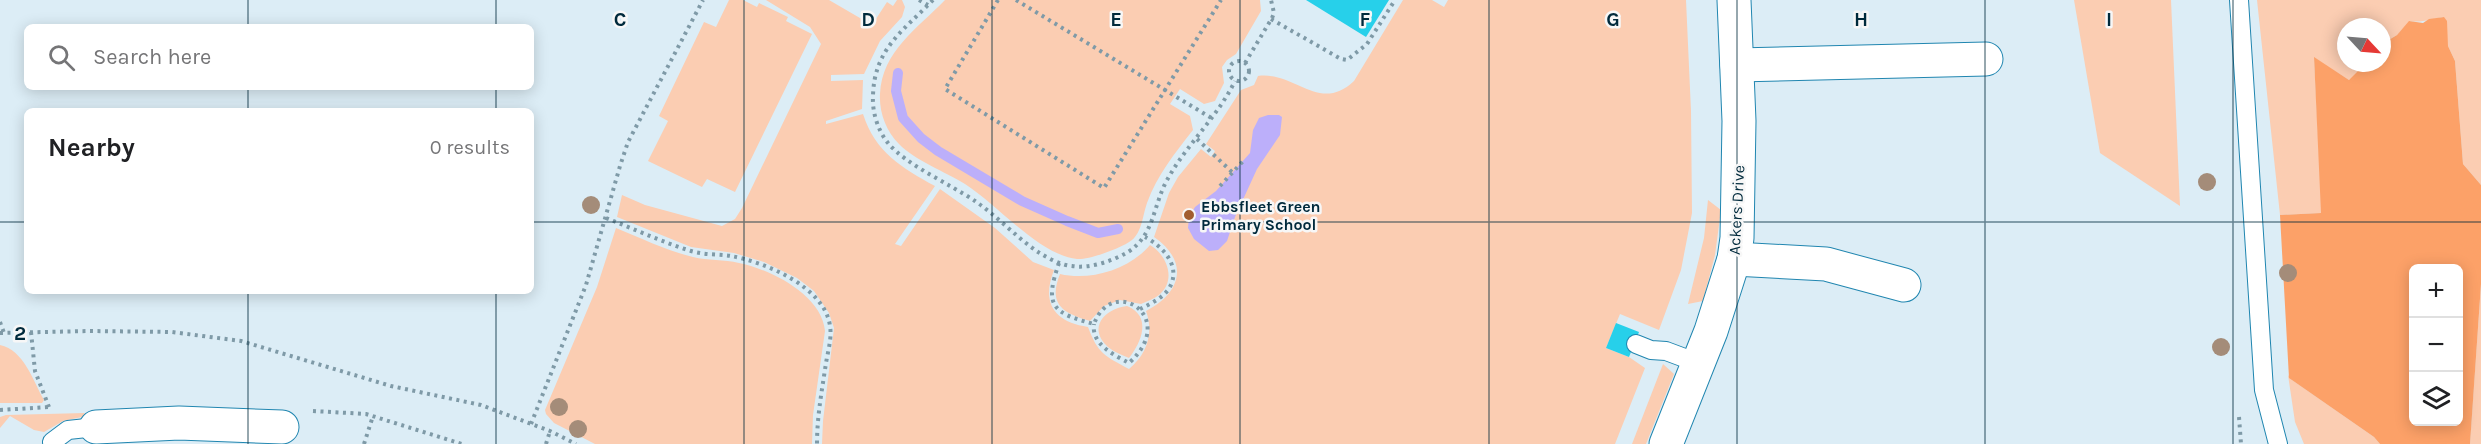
<!DOCTYPE html>
<html lang="en">
<head>
<meta charset="utf-8">
<style>
	:root { --surface:#fff; --page:#f2f2f2; --text:#202124; --muted:#757577; --line:#e0e0e0 }
	body { margin:0; font-family:Karla,sans-serif; background:var(--page); color:var(--text) }
	.controls { position:absolute; right:18px; bottom:18px; display:grid; overflow:hidden; border-radius:9px; box-shadow:0 3px 15px #0003 }
	.controls button { width:54px; height:54px; display:grid; place-items:center; padding:0; border:0; border-bottom:2px solid var(--line); background:var(--surface); color:var(--text); font:30px sans-serif }
	.compass { position:absolute; left:2337px; top:18px; width:54px; height:54px; border-radius:50%; background:var(--surface); box-shadow:0 3px 15px #0003; rotate:116deg }
	.list { margin:0; padding:0; list-style:none }
	h2 { display:flex; justify-content:space-between; align-items:center; height:78px; margin:0; padding:0 24px; font-size:26px }
	h2 small { font-size:20px; font-weight:400; color:var(--muted) }
	.icon { flex:none; width:33px; height:33px; fill:none; stroke:currentColor; stroke-width:2; stroke-linecap:round; stroke-linejoin:round }
	.map { position:relative; flex:none; width:2481px; height:444px; overflow:hidden }
	.search { position:absolute; background:var(--surface); box-shadow:0 3px 15px #0003; left:24px; top:24px; width:510px; height:66px; display:flex; align-items:center; gap:15px; box-sizing:border-box; padding:0 21px; border-radius:9px; color:var(--muted); font-size:22px }
	.panel { position:absolute; background:var(--surface); box-shadow:0 3px 15px #0003; left:24px; top:108px; width:510px; height:186px; border-radius:9px }
	.map>svg:first-child { display:block }
	.green { fill:#fbcdb2 }
	.forest { fill:#fca168; fill-rule:evenodd }
	.water { fill:#bcaffa }
	.lines { fill:none; stroke-linecap:round; stroke-linejoin:round }
	.stream { stroke:#bcaffa; stroke-width:10 }
	.building { fill:#27d0ea }
	.service-casing { stroke:#2086b0; stroke-width:20 }
	.minor-casing { stroke:#2086b0; stroke-width:35 }
	.path { stroke:#7f9aa7; stroke-width:4; stroke-dasharray:3 4.5; stroke-linecap:butt }
	.service { stroke:#fff; stroke-width:18 }
	.minor { stroke:#fff; stroke-width:33 }
	.tree { fill:#a48c79 }
	.grid { fill:none; stroke:#002a3c; stroke-width:1.5; stroke-opacity:0.55 }
	.poi-dot { fill:#a25d30; stroke:#f7f7f7; stroke-width:2 }
	.labels { text-anchor:middle; stroke-width:5; stroke-linejoin:round; paint-order:stroke }
	.poi-label { font-size:16px; font-weight:bold; fill:#002a3c; stroke:#f7f7f7; text-anchor:start }
	.street-label { font-size:16px; fill:#002a3c; stroke:#f7f7f7 }
	.grid-label { font-size:20px; text-anchor:middle; font-weight:bold; fill:#002a3c; stroke:#f7f7f7; stroke-width:5; stroke-linejoin:round; paint-order:stroke }
</style>
</head>
<body>
<div class="map">
<svg width="2481" height="444" viewBox="0 0 2481 444">
	<rect width="100%" height="100%" fill="#dcedf6"/>
	<g class="green">
		<path d="M 729,0 L 743,0 L 757,7 L 759,3 L 788,17 L 786,21 L 812,34 L 735,192 L 707,179 L 702,187 L 648,161 L 668,121 L 659,116 L 704,22 L 716,27 Z"/>
		<path d="M 766,0 L 829,0 L 872,25 L 887,2 L 893,6 L 897,0 L 902,0 L 905,7 L 902,17 L 880,41 L 864,74 L 831,75 L 831,81 L 863,80 L 862,109 L 826,121 L 826,124 L 863,114 C 875,152 902,168 935,186 L 895,244 L 901,246 L 940,189 L 995,228 L 1033,262 L 1054,270 C 1041,303 1054,322 1088,327 C 1098,354 1105,356 1129,369 C 1147,354 1154,333 1146,311 C 1181,293 1190,262 1154,237 L 1169,193 L 1178,177 L 1201,149 L 1211,157 L 1215,151 L 1206,144 L 1241,90 L 1254,85 L 1258,76 C 1296,71 1319,114 1354,81 L 1403,0 L 1432,0 L 1444,7 L 1448,0 L 1686,0 L 1691,111 L 1692,213 L 1681,270 L 1659,330 L 1620,314 L 1606,348 L 1629,357 L 1645,368 L 1615,444 L 822,444 L 823,421 L 834,328 L 829,313 L 814,291 L 797,278 L 764,262 L 734,253 L 691,247 L 617,217 L 622,195 L 645,205 L 722,226 L 735,219 L 742,208 L 821,44 L 810,27 Z"/>
		<path d="M 945,0 L 1260,0 L 1261,11 L 1236,54 L 1227,60 L 1222,67 L 1224,83 L 1215,101 L 1204,104 L 1180,89 L 1170,104 L 1190,116 L 1193,130 C 1175,153 1157,175 1147,203 C 1143,214 1142,232 1132,240 C 1122,248 1089,260 1077,259 C 1039,255 998,205 965,184 C 946,172 914,160 899,144 C 886,131 879,112 880,94 C 882,51 918,28 945,0 Z"/>
		<path d="M 2074,0 L 2171,0 L 2180,206 L 2100,153 Z"/>
		<path d="M 2257,0 L 2481,0 L 2481,185 L 2463,164 L 2455,61 L 2448,46 L 2443,17 C 2431,19 2422,23 2410,21 L 2397,35 L 2382,44 L 2382,27 L 2346,27 L 2346,63 L 2374,63 L 2372,69 L 2349,80 L 2314,58 L 2322,213 L 2280,215 Z"/>
		<path d="M 1708,200 L 1721,210 L 1715,255 L 1703,301 L 1688,304 L 1704,238 Z"/>
		<path d="M 616,228 C 641,238 667,251 693,257 C 708,261 724,259 739,263 C 770,269 822,295 825,331 L 813,415 L 812,444 L 595,444 L 554,423 L 546,414 L 545,410 L 597,287 Z"/>
		<path d="M 1150,245 C 1167,255 1177,280 1159,295 C 1154,299 1147,301 1141,304 L 1120,300 L 1104,306 L 1090,321 C 1062,313 1048,304 1060,274 C 1090,281 1129,270 1150,245 Z"/>
		<path d="M 2481,284 L 2481,444 L 2470,444 L 2471,428 Z"/>
		<path d="M 1127,306 C 1152,316 1142,342 1129,358 C 1122,355 1114,352 1108,347 C 1087,328 1104,309 1127,306 Z"/>
		<path d="M 0,345 C 24,350 33,381 44,400 L 42,403 L 0,403 Z"/>
		<path d="M 1663,364 L 1674,374 L 1646,444 L 1632,444 Z"/>
		<path d="M 2288,375 L 2292,380 L 2374,437 L 2380,444 L 2304,444 L 2295,422 Z"/>
		<path d="M 85,413 L 82,417 L 63,421 L 44,432 L 34,430 L 10,416 L 0,428 L 0,417 L 6,415 Z"/>
	</g>
	<path class="forest" d="M 2444,17 L 2447,21 L 2448,46 L 2455,61 L 2463,164 L 2481,185 L 2481,284 L 2470,444 L 2380,444 L 2374,437 L 2289,378 L 2280,215 L 2321,213 L 2314,57 L 2349,80 L 2360,69 L 2371,70 L 2374,63 L 2382,63 L 2382,44 L 2397,35 L 2409,21 L 2423,23 L 2429,19 ZM 2414,268 L 2458,268 L 2458,422 L 2414,422 Z"/>
	<path class="water" d="M 1268,115 L 1279,115 L 1282,117 L 1280,135 L 1257,169 L 1235,217 L 1227,241 L 1218,250 L 1209,251 L 1194,239 L 1188,228 L 1189,217 L 1195,207 L 1216,191 L 1250,153 L 1253,130 L 1259,118 Z"/>
	<g class="lines">
		<path class="stream" d="M 898,73 L 896,91 L 903,118 L 921,138 L 938,151 L 1022,201 L 1067,221 L 1098,233 L 1118,229"/>
	</g>
	<g class="building">
		<path d="M 1306,0 L 1389,0 L 1366,37 Z"/>
		<path d="M 1616,323 L 1639,332 L 1629,357 L 1606,348 Z"/>
	</g>
	<g class="lines">
		<g class="service-casing">
			<g id="service">
				<path d="M 2239,0 L 2264,390 L 2278,444"/>
				<path d="M 1636,344 L 1651,350 L 1666,351 L 1698,363"/>
				<path d="M 52,442 L 68,430 L 96,427"/>
			</g>
		</g>
		<g class="minor-casing">
			<g id="minor">
				<path d="M 1737,65 L 1986,59"/>
				<path d="M 1734,259 L 1826,264 L 1904,285"/>
				<path d="M 96,427 L 179,423 L 282,427"/>
				<path d="M 1666,444 L 1711,331 L 1734,259 L 1737,238 L 1739,121 L 1734,0"/>
			</g>
		</g>
		<g class="path">
			<path d="M 919,0 L 928,5"/>
			<path d="M 933,0 C 903,31 874,49 873,96 C 872,112 878,131 888,143 C 906,165 950,184 975,201 C 997,216 1016,237 1038,252 C 1048,258 1060,265 1072,266 C 1090,269 1112,261 1128,252 C 1154,235 1153,207 1166,182 C 1185,146 1217,118 1235,81"/>
			<path d="M 998,0 L 945,89 L 1104,188 L 1221,0"/>
			<path d="M 1016,0 L 1213,119"/>
			<path d="M 1271,19 L 1341,59 L 1347,60 L 1367,44 L 1395,0"/>
			<circle cx="1239" cy="71" r="10"/>
			<path d="M 1245,63 L 1272,18 L 1274,13 L 1271,0"/>
			<path d="M 1197,139 L 1233,173"/>
			<path d="M 1220,186 L 1245,159"/>
			<path d="M 606,218 C 634,229 662,242 691,251 C 704,255 718,254 731,256 C 765,262 825,287 830,326 C 832,338 828,351 826,363 C 822,390 817,416 817,444"/>
			<path d="M 1059,263 C 1044,306 1052,313 1094,324 C 1112,274 1180,317 1129,363 C 1114,355 1091,344 1094,324"/>
			<path d="M 1140,309 C 1150,304 1161,299 1168,290 C 1183,268 1164,247 1145,237"/>
			<path d="M 0,322 L 4,333"/>
			<path d="M 31,332 L 35,371 L 49,407"/>
			<path d="M 0,333 L 89,331 L 172,332 L 241,341 L 391,386 L 481,405 L 550,431 L 576,444"/>
			<path d="M 0,410 L 50,407"/>
			<path d="M 313,411 L 366,414 L 462,444"/>
			<path d="M 2239,417 L 2241,444"/>
			<path d="M 531,424 L 586,285 L 620,166 L 628,142 L 703,0"/>
			<path d="M 364,444 L 373,416"/>
			<path d="M 546,444 L 550,431"/>
		</g>
		<use href="#service" class="service"/>
		<use href="#minor" class="minor"/>
	</g>
	<g class="tree">
		<circle cx="2207" cy="182" r="9"/>
		<circle cx="591" cy="205" r="9"/>
		<circle cx="2288" cy="273" r="9"/>
		<circle cx="2221" cy="347" r="9"/>
		<circle cx="559" cy="407" r="9"/>
		<circle cx="578" cy="429" r="9"/>
	</g>
	<path class="grid" d="M 248,0 L 248,27M 496,0 L 496,27M 744,0 L 744,444M 992,0 L 992,444M 1240,0 L 1240,444M 1489,0 L 1489,444M 1737,0 L 1737,444M 1985,0 L 1985,444M 2233,0 L 2233,444M 248,87 L 248,111M 496,87 L 496,111M 0,222 L 27,222M 531,222 L 2481,222M 248,291 L 248,444M 496,291 L 496,444"/>
	<circle class="poi-dot" cx="1189" cy="215" r="6"/>
	<g class="labels">
		<g class="poi-label">
			<text x="1201" y="212">Ebbsfleet Green<tspan x="1201" dy="18">Primary School</tspan></text>
		</g>
		<g class="street-label">
			<text transform="translate(1736 210) rotate(-87)" y="6">Ackers Drive</text>
		</g>
	</g>
	<g class="grid-label">
		<text x="620" y="26">C</text>
		<text x="868" y="26">D</text>
		<text x="1116" y="26">E</text>
		<text x="1365" y="26">F</text>
		<text x="1613" y="26">G</text>
		<text x="1861" y="26">H</text>
		<text x="2109" y="26">I</text>
		<text x="20" y="340">2</text>
	</g>
</svg>
<div class="controls">
<button>+</button>
<button>−</button>
<button><svg class="icon" aria-label="layers" viewBox="0 0 24 24"><path d="M12 4l9 5-9 5-9-5zM3 14l9 5 9-5"/></svg></button>
</div>
<svg class="compass" viewBox="-18 -18 36 36"><path d="M0-13l5 13h-10z" fill="#e53935"/><path d="M0 13l5-13h-10z" fill="#757577"/></svg>
<div class="search"><svg class="icon" aria-label="search" viewBox="0 0 24 24"><circle cx="10" cy="10" r="6"/><path d="M15 15l6 6"/></svg>Search here</div>
<section class="panel">
<h2>Nearby<small>0 results</small></h2>
<ul class="list">
</ul>
</section>
</div>
</body>
</html>
